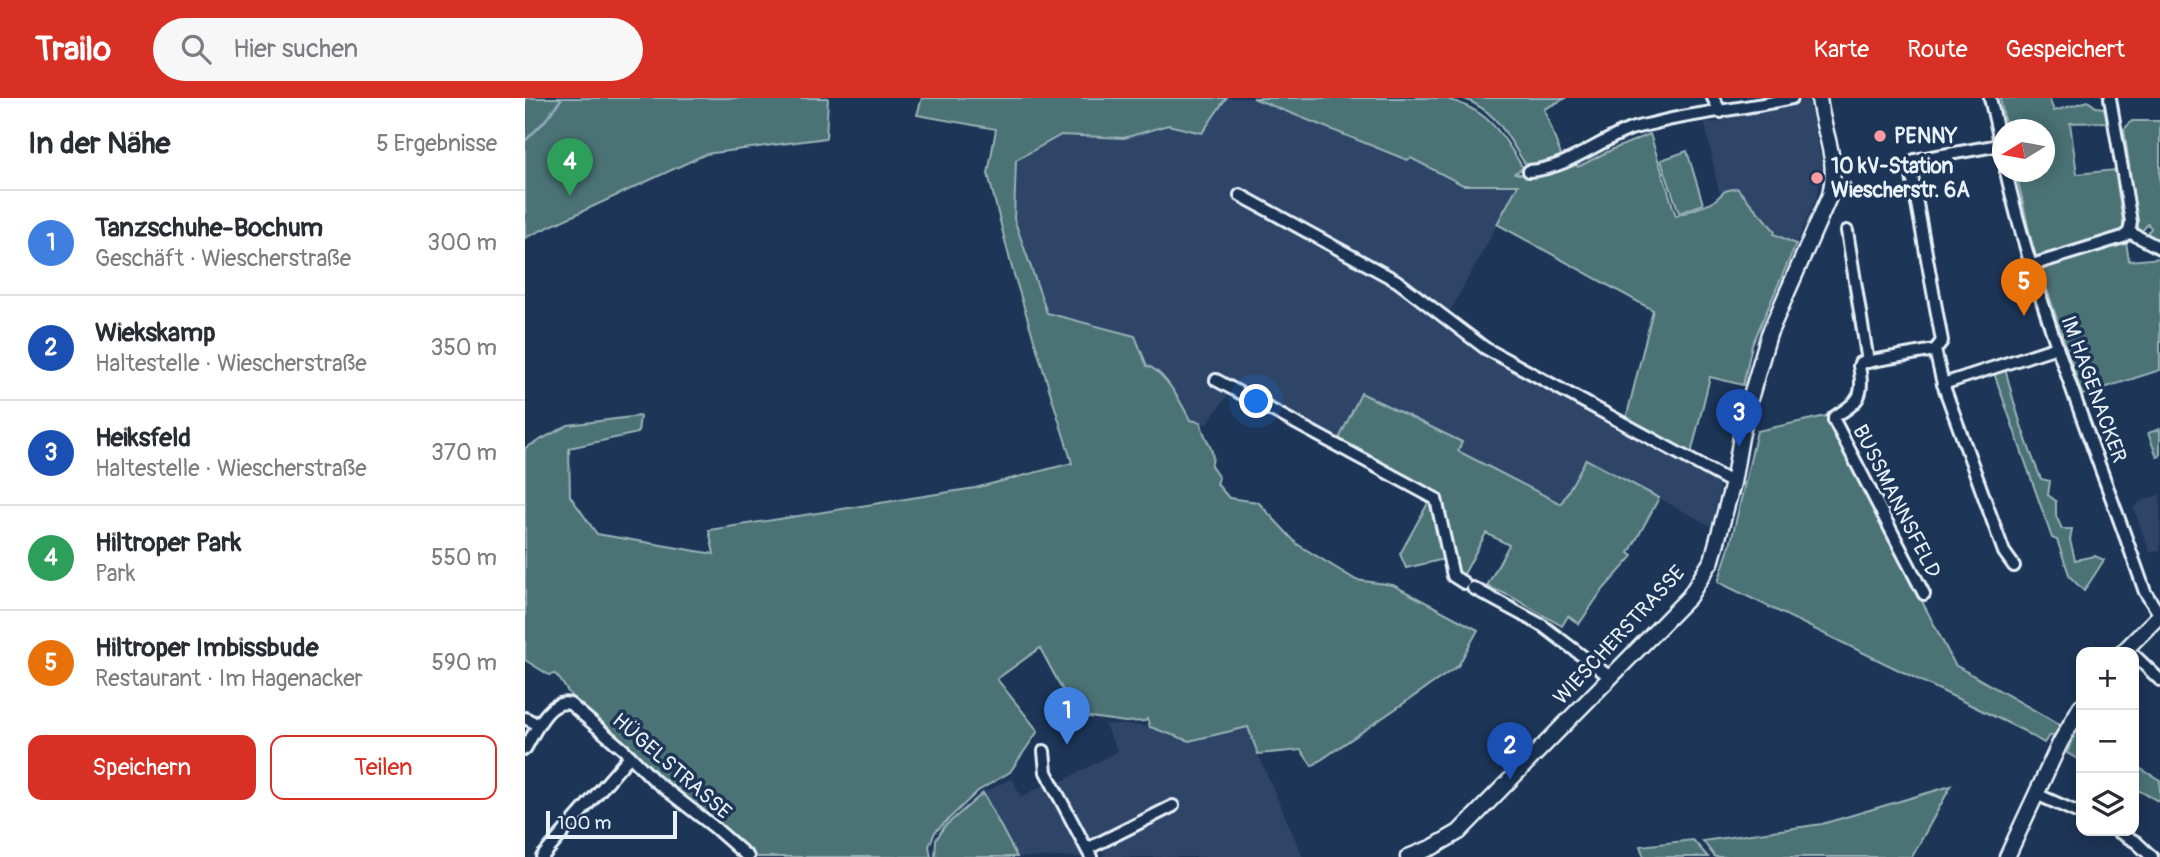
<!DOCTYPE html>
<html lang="de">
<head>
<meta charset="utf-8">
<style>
	:root { --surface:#fff; --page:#f7f7f7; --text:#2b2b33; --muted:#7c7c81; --line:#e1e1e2; --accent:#d93025 }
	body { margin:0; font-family:Pangolin,sans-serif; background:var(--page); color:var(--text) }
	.controls { position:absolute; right:21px; bottom:21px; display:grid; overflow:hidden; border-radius:14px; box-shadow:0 4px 18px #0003 }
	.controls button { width:63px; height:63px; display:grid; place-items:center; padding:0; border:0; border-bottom:2px solid var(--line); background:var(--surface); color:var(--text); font:35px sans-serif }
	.compass { position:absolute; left:1467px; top:21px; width:63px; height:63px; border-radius:50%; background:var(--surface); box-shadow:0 4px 18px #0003; rotate:259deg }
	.scale { position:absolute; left:21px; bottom:18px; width:131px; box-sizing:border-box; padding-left:7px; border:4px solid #e8f1f8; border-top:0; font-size:19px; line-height:24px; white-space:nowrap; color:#e8f1f8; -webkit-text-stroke:5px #1d3557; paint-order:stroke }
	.you { position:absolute; left:732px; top:304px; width:24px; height:24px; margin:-18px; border:5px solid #fff; border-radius:50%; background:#1a73e8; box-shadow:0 0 0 10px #1a73e833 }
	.badge { display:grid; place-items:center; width:46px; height:46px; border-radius:50%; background:var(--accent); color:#fff; font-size:23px; font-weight:700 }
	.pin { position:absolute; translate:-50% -58px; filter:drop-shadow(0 2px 4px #0008) }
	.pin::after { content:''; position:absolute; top:37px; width:24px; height:21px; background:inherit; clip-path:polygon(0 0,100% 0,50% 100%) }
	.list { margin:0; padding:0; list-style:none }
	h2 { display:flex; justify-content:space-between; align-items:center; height:91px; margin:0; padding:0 28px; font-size:30px }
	h2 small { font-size:23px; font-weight:400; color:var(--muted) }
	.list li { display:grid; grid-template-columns:46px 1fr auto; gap:21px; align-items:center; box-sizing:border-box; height:105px; padding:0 28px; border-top:2px solid var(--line) }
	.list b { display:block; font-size:26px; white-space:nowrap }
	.list p { margin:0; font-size:23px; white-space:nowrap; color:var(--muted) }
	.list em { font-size:23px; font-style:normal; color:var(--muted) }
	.actions { display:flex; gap:14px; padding:21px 28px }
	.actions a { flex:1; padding:16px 0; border:2px solid var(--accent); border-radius:14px; text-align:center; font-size:24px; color:var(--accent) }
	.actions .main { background:var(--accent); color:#fff }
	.icon { flex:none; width:38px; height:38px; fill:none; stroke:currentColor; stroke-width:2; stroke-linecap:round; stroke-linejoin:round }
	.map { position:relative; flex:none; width:1635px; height:759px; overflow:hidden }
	header { display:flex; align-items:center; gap:42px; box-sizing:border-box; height:98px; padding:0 35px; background:var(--accent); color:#fff }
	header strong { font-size:33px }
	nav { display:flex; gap:38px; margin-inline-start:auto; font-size:24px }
	.search { width:490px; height:63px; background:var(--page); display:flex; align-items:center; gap:18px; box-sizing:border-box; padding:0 24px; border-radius:38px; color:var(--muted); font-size:26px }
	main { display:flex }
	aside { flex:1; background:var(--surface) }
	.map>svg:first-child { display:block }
	.built { fill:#2e4568 }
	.green { fill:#4b7376; stroke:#9ab2b7; stroke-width:2 }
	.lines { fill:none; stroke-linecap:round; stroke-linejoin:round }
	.stream { stroke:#93a9c0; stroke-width:2.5 }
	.street-casing { stroke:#e8f1f8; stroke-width:16 }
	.secondary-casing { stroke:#e8f1f8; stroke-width:19 }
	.street { stroke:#1d3557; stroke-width:10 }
	.secondary { stroke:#1d3557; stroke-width:14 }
	.poi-dot { fill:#ff9aa2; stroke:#1d3557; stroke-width:2.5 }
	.labels { text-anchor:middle; stroke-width:7; stroke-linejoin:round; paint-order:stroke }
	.poi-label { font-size:21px; font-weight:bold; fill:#e8f1f8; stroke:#1d3557; text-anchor:start }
	.street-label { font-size:21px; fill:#e8f1f8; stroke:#1d3557 }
</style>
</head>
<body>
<header>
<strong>Trailo</strong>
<div class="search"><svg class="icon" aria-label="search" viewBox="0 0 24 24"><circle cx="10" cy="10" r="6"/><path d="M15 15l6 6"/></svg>Hier suchen</div>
<nav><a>Karte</a><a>Route</a><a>Gespeichert</a></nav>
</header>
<main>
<aside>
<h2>In der Nähe<small>5 Ergebnisse</small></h2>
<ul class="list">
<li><span class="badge" style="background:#3f7fe0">1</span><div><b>Tanzschuhe-Bochum</b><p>Geschäft · Wiescherstraße</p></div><em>300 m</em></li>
<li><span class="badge" style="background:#1a4fb4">2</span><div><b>Wiekskamp</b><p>Haltestelle · Wiescherstraße</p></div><em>350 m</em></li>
<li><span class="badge" style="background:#1a4fb4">3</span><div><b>Heiksfeld</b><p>Haltestelle · Wiescherstraße</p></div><em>370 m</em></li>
<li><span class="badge" style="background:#2e9e5b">4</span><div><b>Hiltroper Park</b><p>Park</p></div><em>550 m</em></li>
<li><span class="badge" style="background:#e8710a">5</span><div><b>Hiltroper Imbissbude</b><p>Restaurant · Im Hagenacker</p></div><em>590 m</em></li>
</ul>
<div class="actions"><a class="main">Speichern</a><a>Teilen</a></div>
</aside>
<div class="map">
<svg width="1635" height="759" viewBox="0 0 1635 759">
	<rect width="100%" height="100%" fill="#1d3557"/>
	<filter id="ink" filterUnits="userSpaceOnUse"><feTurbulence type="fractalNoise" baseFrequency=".0143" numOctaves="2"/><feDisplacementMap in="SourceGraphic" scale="14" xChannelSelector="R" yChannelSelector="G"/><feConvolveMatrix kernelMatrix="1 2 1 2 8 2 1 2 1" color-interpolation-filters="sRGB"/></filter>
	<g filter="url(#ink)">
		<g class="built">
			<path d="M 701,0 L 728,0 L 882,62 L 886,60 L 938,87 L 994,87 L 924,215 L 952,237 L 1102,319 L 1093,330 L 1191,384 L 1195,390 L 1186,428 L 1061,361 L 1036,406 L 933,353 L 937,344 L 836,295 L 813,343 L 690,276 L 683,284 L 704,295 L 682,326 L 665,322 L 649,294 L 629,270 L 622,268 L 610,238 L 522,215 L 489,121 L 491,62 L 536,37 L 599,40 L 643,27 L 677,35 Z"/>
			<path d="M 1283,1 L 1298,72 L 1291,100 L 1271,146 L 1248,136 L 1212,91 L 1194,94 L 1180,25 L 1200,23 L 1199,17 Z"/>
			<path d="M 1635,396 L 1635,452 L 1625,455 L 1608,409 L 1613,407 L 1613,405 Z"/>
			<path d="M 579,626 L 620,628 L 664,643 L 723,629 L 733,656 L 778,759 L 577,759 L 582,749 L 575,739 L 568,741 L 563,739 L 534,685 L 593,653 Z"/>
			<path d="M 487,680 L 496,699 L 520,686 L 559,759 L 492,759 L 458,695 Z"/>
		</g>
		<g class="green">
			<path d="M 0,0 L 303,0 L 301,40 L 181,56 L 0,140 Z"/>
			<path d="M 397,0 L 701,0 L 677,35 L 643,27 L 599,40 L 536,37 L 491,62 L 489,121 L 522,215 L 610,238 L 622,268 C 639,272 657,306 665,322 L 676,324 C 677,340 693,352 686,368 L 694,380 L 692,386 L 704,400 L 733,404 L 772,446 L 831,482 L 868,487 L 953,532 L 933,568 L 787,668 L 776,652 L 733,656 L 723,629 L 664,643 L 625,629 L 622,621 L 620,623 L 600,624 L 551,617 L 515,550 L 472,581 L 513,633 L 485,674 L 453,693 L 410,734 L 404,748 L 406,759 L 227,759 L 149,696 L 152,692 L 146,689 L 144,691 L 45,604 L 47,599 C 40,591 37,582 30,576 L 24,577 L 0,562 L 0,350 L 43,327 L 115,318 L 113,335 L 44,350 L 45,398 L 72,436 L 189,456 L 184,432 L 450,390 L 547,365 L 487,170 L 463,76 L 471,31 L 392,17 Z"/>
			<path d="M 728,0 L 918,0 C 963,11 975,33 998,70 L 990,75 C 1014,82 1027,74 1049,64 L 1053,69 L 1086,52 L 1125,36 L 1151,118 L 1187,105 L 1200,93 L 1212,90 L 1250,133 L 1249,136 L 1271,146 L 1227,247 L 1218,287 L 1185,279 L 1166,356 L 1101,321 L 1128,212 L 972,126 L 993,87 L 938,87 L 886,60 L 882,62 Z"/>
			<path d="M 938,0 L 1041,0 L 1019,11 L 1036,57 L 1040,61 L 1004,71 C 980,39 979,18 938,0 Z"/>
			<path d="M 1475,0 L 1524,0 L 1529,13 L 1563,3 L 1571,9 L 1579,10 L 1583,24 L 1545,25 L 1552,76 L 1590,72 L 1604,163 L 1635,160 L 1635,272 L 1557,297 L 1507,146 L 1491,74 L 1520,74 L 1520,32 L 1481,31 Z"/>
			<path d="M 1607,23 L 1635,23 L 1635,143 L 1622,136 L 1626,130 L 1623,126 L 1617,133 L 1613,130 L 1599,31 Z"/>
			<path d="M 1162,53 L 1178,106 L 1154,115 L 1136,62 Z"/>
			<path d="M 1480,270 C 1489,308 1501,345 1516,381 L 1525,383 L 1523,397 L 1531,403 L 1531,418 L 1537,431 L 1547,431 L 1545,442 L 1550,462 L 1570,458 L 1579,462 L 1559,493 L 1545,479 L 1532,442 L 1527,440 L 1469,275 Z"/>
			<path d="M 836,295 L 937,344 L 933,353 L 1036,406 L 1061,361 L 1134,400 L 1104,455 L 1108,458 L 1076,494 L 1054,526 L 1043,518 L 1037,528 L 985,498 L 962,488 L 984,447 L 961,435 L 938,478 L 932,471 L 928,459 L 881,470 L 875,456 L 908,396 L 813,343 Z"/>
			<path d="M 1301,318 L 1430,567 L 1535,627 L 1531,636 L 1523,639 L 1519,645 L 1497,632 L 1193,484 L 1206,444 L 1232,333 Z"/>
			<path d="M 1635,331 L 1635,358 L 1632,359 L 1623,335 Z"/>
			<path d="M 1551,631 L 1556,635 L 1556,663 L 1542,655 Z"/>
			<path d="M 1609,667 L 1635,682 L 1635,704 L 1609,690 Z"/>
			<path d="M 1426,688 L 1387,759 L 1190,759 L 1178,743 L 1297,726 Z"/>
			<path d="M 458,695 L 492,759 L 410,759 L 411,742 L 419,729 Z"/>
			<path d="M 1168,742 L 1183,759 L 1119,759 L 1115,748 Z"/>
		</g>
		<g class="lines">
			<path class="stream" d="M 0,43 L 19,24 L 37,0"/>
			<g class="street-casing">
				<g id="street">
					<path d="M 1188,0 L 1196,14"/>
					<path d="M 1465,0 L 1478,56"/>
					<path d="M 1475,47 L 1390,62 L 1386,64 L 1385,67 L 1417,243 L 1410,252 L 1418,286 L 1479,454 L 1489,468"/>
					<path d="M 1004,73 C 1042,70 1069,46 1103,32 C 1113,28 1124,27 1134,24 C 1178,13 1223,11 1267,0"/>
					<path d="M 1481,74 C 1514,217 1572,355 1620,494 L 1635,517"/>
					<path d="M 715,97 L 872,183 L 960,250 L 1208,385"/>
					<path d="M 1322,133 L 1343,264"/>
					<path d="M 1604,134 L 1635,150"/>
					<path d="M 1507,167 L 1598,139 L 1604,134 L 1606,124 L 1585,0"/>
					<path d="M 691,282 L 911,401 L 928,478 L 939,485"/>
					<path d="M 1418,286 L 1532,249"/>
					<path d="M 948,490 L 1018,528 L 1085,579"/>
					<path d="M 1399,496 L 1309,322 L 1309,319 C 1334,304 1340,298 1334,268 L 1335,265 L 1410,252"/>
					<path d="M 1609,557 L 1635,582"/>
					<path d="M 0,620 L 14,627"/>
					<path d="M 0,651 C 9,636 23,600 45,606 L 99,652 L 130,683 L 189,729 L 223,759"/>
					<path d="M 519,653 L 521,674 L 566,759"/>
					<path d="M 1511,696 L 1556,716"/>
					<path d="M 1592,733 L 1611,744 L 1627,759"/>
					<path d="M 562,751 L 648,708"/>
					<path d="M 17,759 L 105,658"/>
				</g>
			</g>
			<g class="secondary-casing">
				<g id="secondary">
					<path d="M 1598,554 L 1635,517"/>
					<path d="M 883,759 L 908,749 L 934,734 L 1164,499 L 1187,462 L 1208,385 L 1216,339 L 1225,301 L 1244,236 L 1305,97 C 1314,58 1298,36 1294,0"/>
					<path d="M 1482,759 L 1535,645 L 1556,608"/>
				</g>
			</g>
			<use href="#street" class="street"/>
			<use href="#secondary" class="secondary"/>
		</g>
	</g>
	<g class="poi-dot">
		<circle cx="1355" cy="38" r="7"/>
		<circle cx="1292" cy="80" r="7"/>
	</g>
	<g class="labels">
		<g class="poi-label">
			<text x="1369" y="45">PENNY</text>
			<text x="1306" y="75">10 kV-Station<tspan x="1306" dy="24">Wiescherstr. 6A</tspan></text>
		</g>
		<g class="street-label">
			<text transform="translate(1569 291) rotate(70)" y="7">IM HAGENACKER</text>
			<text transform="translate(1372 403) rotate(63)" y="7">BUSSMANNSFELD</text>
			<text transform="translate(1094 537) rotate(-47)" y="7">WIESCHERSTRASSE</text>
			<text transform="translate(147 668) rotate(41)" y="7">HÜGELSTRASSE</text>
		</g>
	</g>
</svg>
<div class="controls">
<button>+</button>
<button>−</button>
<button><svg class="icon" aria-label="layers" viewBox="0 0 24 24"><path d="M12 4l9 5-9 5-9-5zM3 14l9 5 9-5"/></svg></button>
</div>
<svg class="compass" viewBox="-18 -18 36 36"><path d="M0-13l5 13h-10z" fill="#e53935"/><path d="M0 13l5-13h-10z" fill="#7c7c81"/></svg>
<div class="scale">100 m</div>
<div class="you"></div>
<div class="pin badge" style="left:542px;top:647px;background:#3f7fe0">1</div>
<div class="pin badge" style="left:985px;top:682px;background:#1a4fb4">2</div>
<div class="pin badge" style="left:1214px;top:349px;background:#1a4fb4">3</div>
<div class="pin badge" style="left:45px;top:98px;background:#2e9e5b">4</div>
<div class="pin badge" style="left:1499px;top:218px;background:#e8710a">5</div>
</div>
</main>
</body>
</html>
